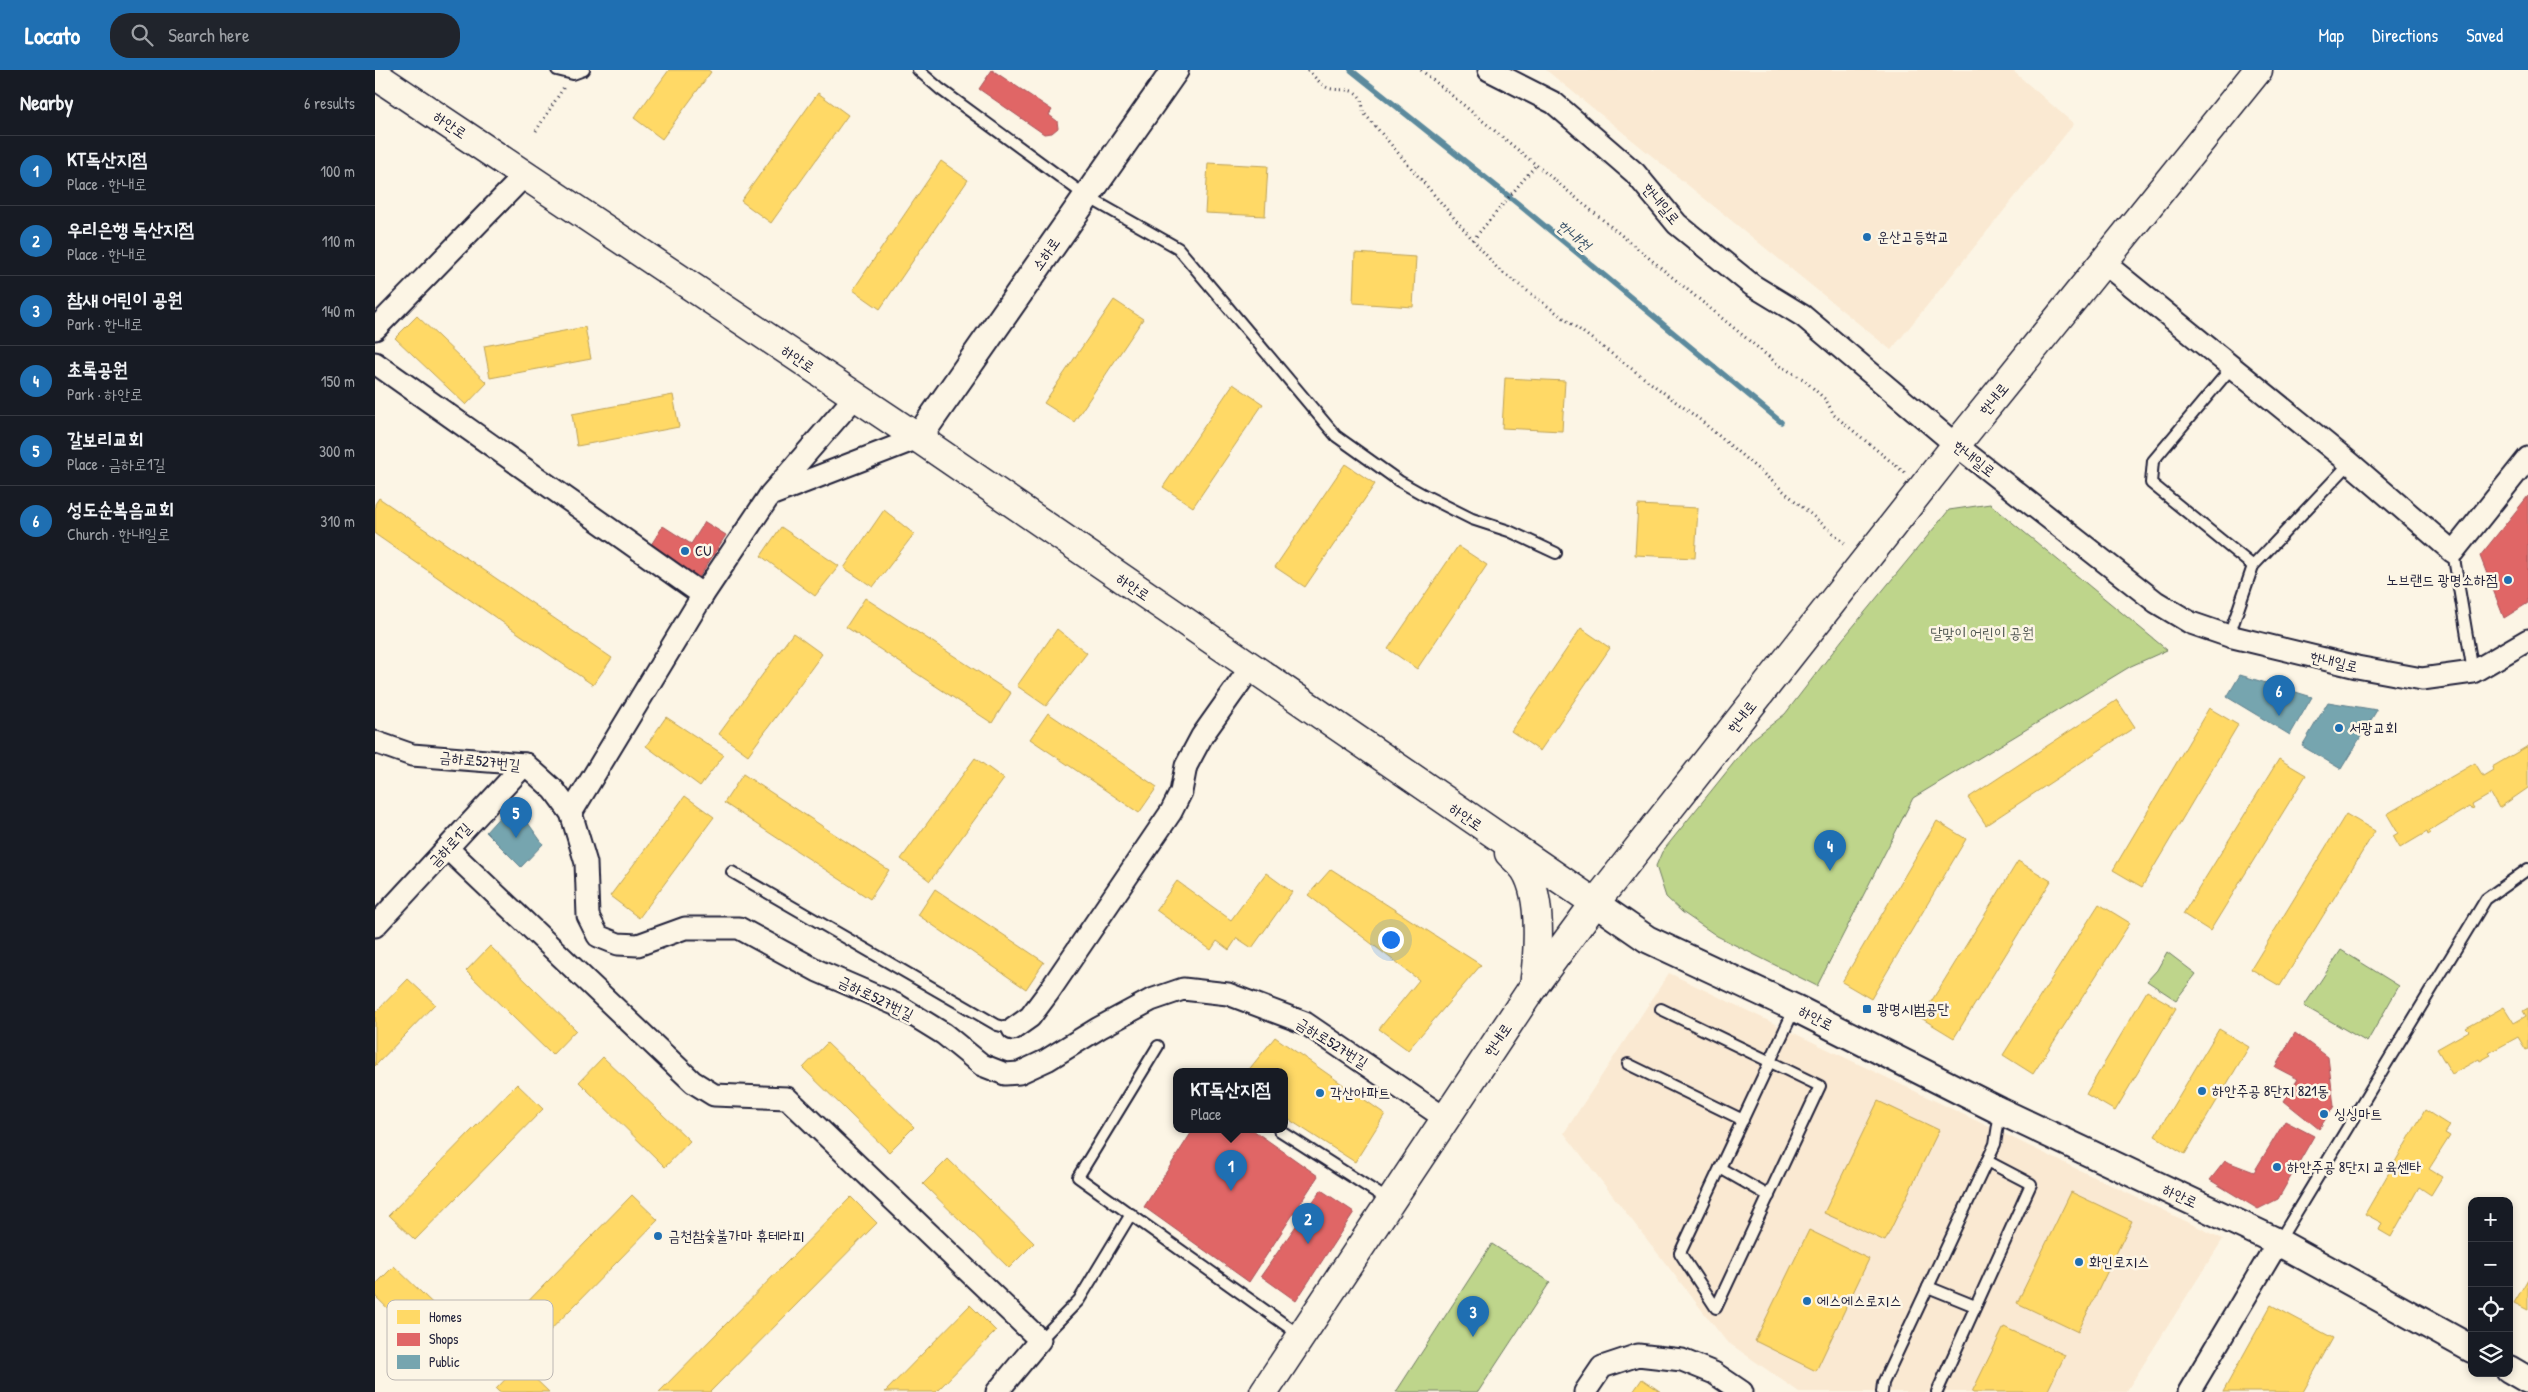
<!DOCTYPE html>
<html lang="en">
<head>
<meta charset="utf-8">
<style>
	:root { --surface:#171b24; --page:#20242c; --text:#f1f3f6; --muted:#9ea1a6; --line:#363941; --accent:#1f6fb2 }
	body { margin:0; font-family:"Patrick Hand","Poor Story",sans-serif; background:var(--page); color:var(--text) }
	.controls { position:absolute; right:15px; bottom:15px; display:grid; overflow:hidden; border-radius:10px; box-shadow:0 2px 8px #0003 }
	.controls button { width:45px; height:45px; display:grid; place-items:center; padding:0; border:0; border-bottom:1px solid var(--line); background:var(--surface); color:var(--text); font:25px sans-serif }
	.you { position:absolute; left:1015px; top:869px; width:18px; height:18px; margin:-12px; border:4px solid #fff; border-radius:50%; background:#1a73e8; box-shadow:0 0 0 8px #1a73e833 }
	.badge { display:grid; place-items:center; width:32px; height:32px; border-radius:50%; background:var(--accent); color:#fff; font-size:16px; font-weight:700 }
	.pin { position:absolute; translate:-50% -41px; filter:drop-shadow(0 1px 2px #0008) }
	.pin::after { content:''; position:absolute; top:26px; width:18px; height:15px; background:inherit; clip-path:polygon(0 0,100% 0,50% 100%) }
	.popup { position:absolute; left:798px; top:998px; width:115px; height:65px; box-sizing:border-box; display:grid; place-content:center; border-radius:10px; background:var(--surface); filter:drop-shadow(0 1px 4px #0005); font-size:16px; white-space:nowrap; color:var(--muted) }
	.popup b { font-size:19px; color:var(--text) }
	.popup::after { content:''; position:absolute; left:50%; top:100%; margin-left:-10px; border:10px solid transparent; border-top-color:var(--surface) }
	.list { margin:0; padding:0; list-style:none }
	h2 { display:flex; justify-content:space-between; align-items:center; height:65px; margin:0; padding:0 20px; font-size:21px }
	h2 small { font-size:16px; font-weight:400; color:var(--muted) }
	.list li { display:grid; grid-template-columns:32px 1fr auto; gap:15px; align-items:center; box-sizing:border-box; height:70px; padding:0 20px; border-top:1px solid var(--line) }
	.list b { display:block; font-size:19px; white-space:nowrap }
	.list p { margin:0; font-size:16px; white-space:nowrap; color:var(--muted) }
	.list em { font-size:16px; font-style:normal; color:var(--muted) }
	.icon { flex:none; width:28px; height:28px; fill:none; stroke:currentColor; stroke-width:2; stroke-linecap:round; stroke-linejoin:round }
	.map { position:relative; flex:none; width:2153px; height:1322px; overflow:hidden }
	header { display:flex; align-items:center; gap:30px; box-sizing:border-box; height:70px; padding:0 25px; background:var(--accent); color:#fff }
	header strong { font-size:24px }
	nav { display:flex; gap:28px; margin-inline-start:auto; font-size:18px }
	.search { width:350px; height:45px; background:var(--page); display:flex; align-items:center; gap:12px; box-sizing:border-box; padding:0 18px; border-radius:20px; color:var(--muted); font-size:19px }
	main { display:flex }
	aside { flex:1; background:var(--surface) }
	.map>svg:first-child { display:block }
	.built { fill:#fae9d2 }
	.green { fill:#bed58b; stroke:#707c63 }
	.homes { fill:#ffd966; stroke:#bda259 }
	.shops { fill:#e06666; stroke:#a75259 }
	.public { fill:#76a5af; stroke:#5d7e8c }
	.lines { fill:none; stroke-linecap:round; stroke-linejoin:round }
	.stream { stroke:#5b8a9d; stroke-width:5.5 }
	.service-casing { stroke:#22223b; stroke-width:14 }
	.minor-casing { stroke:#22223b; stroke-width:25 }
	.tertiary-casing { stroke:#22223b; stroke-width:30 }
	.secondary-casing { stroke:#22223b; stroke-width:31 }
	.path { stroke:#22223b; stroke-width:3; stroke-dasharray:1 4; stroke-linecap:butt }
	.service { stroke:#fcf5e5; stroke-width:10 }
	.minor { stroke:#fcf5e5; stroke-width:21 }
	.tertiary { stroke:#fcf5e5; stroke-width:26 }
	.secondary { stroke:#fcf5e5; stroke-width:28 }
	.poi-dot { fill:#1f6fb2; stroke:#fcf5e5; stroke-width:2 }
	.labels { text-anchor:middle; stroke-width:5; stroke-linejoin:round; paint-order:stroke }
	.street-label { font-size:15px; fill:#22223b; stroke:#fcf5e5 }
	.poi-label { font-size:15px; fill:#22223b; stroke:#fcf5e5; text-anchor:start }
	.park-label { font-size:15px; fill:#515853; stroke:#fcf5e5 }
	.water-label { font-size:16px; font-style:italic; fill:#3e566c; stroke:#fcf5e5 }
	.key { fill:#fcf5e5; stroke:#bbb6b2; stroke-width:1 }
	.key-label { font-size:14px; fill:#22223b }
</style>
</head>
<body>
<header>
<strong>Locato</strong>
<div class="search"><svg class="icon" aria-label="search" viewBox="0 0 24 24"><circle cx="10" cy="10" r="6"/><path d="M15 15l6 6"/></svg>Search here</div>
<nav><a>Map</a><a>Directions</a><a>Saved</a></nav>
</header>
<main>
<aside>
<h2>Nearby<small>6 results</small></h2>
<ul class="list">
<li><span class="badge">1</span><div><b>KT독산지점</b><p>Place · 한내로</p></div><em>100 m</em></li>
<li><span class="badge">2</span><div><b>우리은행 독산지점</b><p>Place · 한내로</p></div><em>110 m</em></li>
<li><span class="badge">3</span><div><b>참새 어린이 공원</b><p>Park · 한내로</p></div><em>140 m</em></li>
<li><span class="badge">4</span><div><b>초록공원</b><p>Park · 하안로</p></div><em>150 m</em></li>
<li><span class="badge">5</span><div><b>갈보리교회</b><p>Place · 금하로1길</p></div><em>300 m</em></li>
<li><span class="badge">6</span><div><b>성도순복음교회</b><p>Church · 한내일로</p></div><em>310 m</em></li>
</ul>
</aside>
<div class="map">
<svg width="2153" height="1322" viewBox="0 0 2153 1322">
	<rect width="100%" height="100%" fill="#fcf5e5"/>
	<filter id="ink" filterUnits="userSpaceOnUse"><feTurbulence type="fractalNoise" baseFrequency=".02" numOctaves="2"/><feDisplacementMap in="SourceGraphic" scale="10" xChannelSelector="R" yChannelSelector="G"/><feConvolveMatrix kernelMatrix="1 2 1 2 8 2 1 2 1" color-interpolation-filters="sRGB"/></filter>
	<g filter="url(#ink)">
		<g class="built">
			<path d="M 1171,0 L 1637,0 L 1699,54 L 1516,280 Z"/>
			<path d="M 1294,903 L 1848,1169 L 1751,1322 L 1424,1322 L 1351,1271 L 1189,1063 Z"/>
		</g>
		<g class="green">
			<path d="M 1615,434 L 1792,580 L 1756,596 L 1538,728 L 1442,916 L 1342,866 L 1307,842 L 1291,827 L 1281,796 L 1287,782 L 1378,669 L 1410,644 L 1467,570 L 1574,440 Z"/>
			<path d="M 1966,880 L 2024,916 L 1992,972 L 1929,936 Z"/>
			<path d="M 1792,882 L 1821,904 L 1801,930 L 1772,911 L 1782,900 Z"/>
			<path d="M 1117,1174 L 1175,1212 L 1103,1322 L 1021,1322 Z"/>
		</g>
		<g class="homes">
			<path d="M 294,0 L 333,0 L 336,2 L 287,69 L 259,48 Z"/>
			<path d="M 443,23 L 473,45 L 396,153 L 366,131 Z"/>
			<path d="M 566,91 L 593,110 L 505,239 L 478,220 Z"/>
			<path d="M 833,93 L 893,96 L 890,146 L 830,143 Z"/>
			<path d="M 980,183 L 1041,187 L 1038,237 L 978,233 Z"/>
			<path d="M 739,230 L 768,249 L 699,352 L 669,333 Z"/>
			<path d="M 42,246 L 112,313 L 91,335 L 20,268 Z"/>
			<path d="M 210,257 L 216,289 L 115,308 L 109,276 Z"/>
			<path d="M 1130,308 L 1190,311 L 1187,361 L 1127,358 Z"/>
			<path d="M 858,314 L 888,334 L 818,437 L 788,417 Z"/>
			<path d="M 298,325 L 304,357 L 202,376 L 197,344 Z"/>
			<path d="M 970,394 L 1000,414 L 930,517 L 900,497 Z"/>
			<path d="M 4,428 L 237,588 L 218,615 L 0,464 L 0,434 Z"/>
			<path d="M 1263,435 L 1323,438 L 1320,488 L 1260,485 Z"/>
			<path d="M 509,440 L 539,464 L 498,517 L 469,498 Z"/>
			<path d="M 406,457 L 464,496 L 440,526 L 386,486 Z"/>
			<path d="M 1083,476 L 1112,495 L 1042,599 L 1013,579 Z"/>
			<path d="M 490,528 L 636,623 L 617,653 L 471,557 Z"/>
			<path d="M 1206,558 L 1235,578 L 1165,681 L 1136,661 Z"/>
			<path d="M 682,559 L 712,583 L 671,636 L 642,616 Z"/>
			<path d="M 418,563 L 447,584 L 373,685 L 344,664 Z"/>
			<path d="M 1742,630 L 1760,657 L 1611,755 L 1593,728 Z"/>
			<path d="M 1834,638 L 1863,655 L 1767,817 L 1738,800 Z"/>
			<path d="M 673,643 L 782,717 L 764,743 L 655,669 Z"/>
			<path d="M 291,647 L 349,685 L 325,716 L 271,676 Z"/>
			<path d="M 2153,676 L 2153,718 L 2124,738 L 2116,724 L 2097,735 L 2099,738 L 2096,739 L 2094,737 L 2054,761 L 2056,763 L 2053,765 L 2052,762 L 2025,778 L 2018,766 L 2023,763 L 2012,744 L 2100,693 L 2108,706 L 2118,700 L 2117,697 Z"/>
			<path d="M 600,688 L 629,709 L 555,811 L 526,789 Z"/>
			<path d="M 1904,689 L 1931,705 L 1835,861 L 1808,844 Z"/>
			<path d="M 368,704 L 514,800 L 495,829 L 349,733 Z"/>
			<path d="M 310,726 L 339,747 L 264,848 L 235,826 Z"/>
			<path d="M 1971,744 L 2000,761 L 1905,916 L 1876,899 Z"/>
			<path d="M 1562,751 L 1591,769 L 1496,929 L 1467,912 Z"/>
			<path d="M 1643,791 L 1676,811 L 1579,968 L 1546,948 Z"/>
			<path d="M 956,799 L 1106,895 L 1033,980 L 1004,959 L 1044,910 L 933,825 Z"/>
			<path d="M 891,803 L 917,822 L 877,878 L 862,868 L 854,880 L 842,871 L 836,880 L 781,840 L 802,811 L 856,850 Z"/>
			<path d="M 560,819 L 669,892 L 651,919 L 543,845 Z"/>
			<path d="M 1724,834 L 1755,853 L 1658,1004 L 1628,985 Z"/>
			<path d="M 115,876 L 201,960 L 177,985 L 91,901 Z"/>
			<path d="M 33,909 L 60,934 L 0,996 L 0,943 Z"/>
			<path d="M 1772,921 L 1801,938 L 1740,1041 L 1711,1024 Z"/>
			<path d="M 2129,937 L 2139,953 L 2151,946 L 2148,941 L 2153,938 L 2153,979 L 2151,980 L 2143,967 L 2114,983 L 2116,985 L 2105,991 L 2104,989 L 2077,1004 L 2062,979 L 2094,961 L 2091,958 Z"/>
			<path d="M 1844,959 L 1874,977 L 1810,1084 L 1780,1066 Z"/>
			<path d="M 900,967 L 1010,1044 L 980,1092 L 910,1047 L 910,1002 L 872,1002 Z"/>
			<path d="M 452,973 L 539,1057 L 514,1082 L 428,998 Z"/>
			<path d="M 228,987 L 315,1071 L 290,1097 L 204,1012 Z"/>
			<path d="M 142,1014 L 168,1039 L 40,1170 L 14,1145 Z"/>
			<path d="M 1503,1031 L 1564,1060 L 1510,1171 L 1449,1143 Z"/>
			<path d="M 2050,1040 L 2075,1056 L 2070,1063 L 2075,1066 L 2054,1099 L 2067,1107 L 2056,1125 L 2044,1117 L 2016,1167 L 2004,1160 L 2007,1153 L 1990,1144 Z"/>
			<path d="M 573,1089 L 659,1173 L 634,1198 L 548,1114 Z"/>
			<path d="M 1696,1122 L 1757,1151 L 1703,1262 L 1642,1233 Z"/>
			<path d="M 257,1125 L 283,1150 L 155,1281 L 129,1256 Z"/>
			<path d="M 476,1127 L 502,1153 L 335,1322 L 284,1322 Z"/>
			<path d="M 1434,1160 L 1494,1189 L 1441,1301 L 1380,1271 Z"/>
			<path d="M 19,1196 L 105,1279 L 81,1305 L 0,1226 L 0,1215 Z"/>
			<path d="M 2153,1209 L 2153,1240 L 2139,1233 Z"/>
			<path d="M 595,1235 L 621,1261 L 561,1322 L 510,1322 Z"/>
			<path d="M 1896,1235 L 1958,1268 L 1928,1322 L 1848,1322 Z"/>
			<path d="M 1629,1257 L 1690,1285 L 1672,1322 L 1597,1322 Z"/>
			<path d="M 145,1294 L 174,1322 L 124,1322 L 121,1319 Z"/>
			<path d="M 1267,1309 L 1286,1322 L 1258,1322 Z"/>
		</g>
		<g class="shops">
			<path d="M 617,0 L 677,40 L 674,45 L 682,51 L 683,58 L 677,63 L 669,64 L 604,19 Z"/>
			<path d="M 2153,426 L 2153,533 L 2129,548 L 2105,486 Z"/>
			<path d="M 330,452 L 351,465 L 323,509 L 274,478 L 288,456 L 316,474 Z"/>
			<path d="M 1920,963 L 1953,987 L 1959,1036 L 1944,1059 L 1909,1031 L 1923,1009 L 1900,997 Z"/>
			<path d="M 1910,1051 L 1939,1066 L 1903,1129 L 1883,1139 L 1835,1110 L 1850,1091 L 1879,1102 Z"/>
			<path d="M 818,1060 L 878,1060 L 943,1106 L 874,1212 L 769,1137 Z"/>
			<path d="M 946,1120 L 979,1142 L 921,1231 L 886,1206 Z"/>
		</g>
		<g class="public">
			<path d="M 1865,605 L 1937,627 L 1915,665 L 1852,627 Z"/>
			<path d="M 1953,632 L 2002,640 L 1966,699 L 1927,676 Z"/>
			<path d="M 138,732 L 168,774 L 146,797 L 111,762 Z"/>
		</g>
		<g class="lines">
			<path class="stream" d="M 976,0 L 1142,133 L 1406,352"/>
			<g class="service-casing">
				<g id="service">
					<path d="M 182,0 L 198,4 L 209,0"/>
					<path d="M 543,0 L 565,19 L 711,126 L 803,178 L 961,366 L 1024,411 L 1049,425 L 1097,449 L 1134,461 L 1181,483"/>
					<path d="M 2078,482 L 2098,602"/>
					<path d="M 1878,496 L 1975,393"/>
					<path d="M 1854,566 L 1878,496 L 1776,413 L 1778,391 L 1857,297"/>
					<path d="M 357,802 L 622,955 L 638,959"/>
					<path d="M 1286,939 L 1445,1016 L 1341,1238 L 1305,1183 L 1420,938"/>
					<path d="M 783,976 L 703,1107 L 926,1266"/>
					<path d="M 1253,994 L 1368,1050"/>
					<path d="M 904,1060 L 1015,1131"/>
					<path d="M 1345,1098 L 1394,1126"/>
					<path d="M 1904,1171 L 2111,829 L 2153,799"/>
					<path d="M 1553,1217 L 1600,1236"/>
					<path d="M 665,1270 L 704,1230 L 756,1144"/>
					<path d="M 1507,1322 L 1508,1313 L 1620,1074 L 1625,1042"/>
					<path d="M 1562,1322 L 1656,1114 L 1612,1091"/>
				</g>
			</g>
			<g class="minor-casing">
				<g id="minor">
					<path d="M 1114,0 L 1179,33 L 1260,103 L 1302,154 L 1377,215 L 1428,246 L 1581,375 L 1781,532 L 1816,553 L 1854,566 L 1982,597 L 2047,609 L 2098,602 L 2153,570"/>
					<path d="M 1729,193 L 1975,393 L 2078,482 L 2153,388"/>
					<path d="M 0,259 L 150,105"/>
					<path d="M 0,293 L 328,525"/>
					<path d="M 398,424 L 543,368"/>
					<path d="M 0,672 L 37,685 L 150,694 L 179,720 L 196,743 L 211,793 L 213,846 L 223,866 L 243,874 L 263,875 L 310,858 L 364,858 L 443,901 L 522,935 L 569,964 L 607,995 L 630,1004 L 644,1003 L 672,990 L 724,958 L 776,930 L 808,919 L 853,924 L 930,953 L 1071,1049"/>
					<path d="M 196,743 L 328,525 L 395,425 L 480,327"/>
					<path d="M 72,778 L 318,1012 L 339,1025 L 412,1028 L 665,1270 L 622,1322"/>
					<path d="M 0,856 L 150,694"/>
					<path d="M 638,959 L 655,947 L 673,923 L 796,742 L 806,722 L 811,696 L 827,666 L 876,597"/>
					<path d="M 1210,1322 L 1227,1297 L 1263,1285 L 1307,1290 L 1339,1303 L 1367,1322"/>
					<path d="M 1814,1322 L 1903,1172"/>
				</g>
			</g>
			<g class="tertiary-casing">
				<g id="tertiary">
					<path d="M 543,368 L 800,0"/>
					<path d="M 1220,833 L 1272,869 L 1420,938 L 1625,1041 L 1903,1172 L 2097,1279"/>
					<path d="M 2134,1299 L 2153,1310"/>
				</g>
			</g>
			<g class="secondary-casing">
				<g id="secondary">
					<path d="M 0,5 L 543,368 L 1220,833"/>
					<path d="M 1134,783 C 1139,788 1146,794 1150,800 C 1168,828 1163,886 1159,916"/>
					<path d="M 889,1322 L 1158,917 L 1220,833 L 1581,375 L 1883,0"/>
				</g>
			</g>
			<g class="path">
				<path d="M 933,0 C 938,5 944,13 951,17 C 964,24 988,11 988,42 L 1123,199 L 1324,349 L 1472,475"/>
				<path d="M 1046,0 L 1405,296 L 1428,309 L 1451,330 L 1459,345 L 1530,403"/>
				<path d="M 161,61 L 189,17"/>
				<path d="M 1098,170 L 1160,96"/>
			</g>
			<use href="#service" class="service"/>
			<use href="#minor" class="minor"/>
			<use href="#tertiary" class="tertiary"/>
			<use href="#secondary" class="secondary"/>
		</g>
	</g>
	<g class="poi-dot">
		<circle cx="1492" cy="167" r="5"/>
		<circle cx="310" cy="481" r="5"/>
		<circle cx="2133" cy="510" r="5"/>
		<circle cx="1964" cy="658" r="5"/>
		<rect x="1487" y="934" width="10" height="10" rx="2.5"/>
		<circle cx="1827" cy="1021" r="5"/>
		<circle cx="945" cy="1023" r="5"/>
		<circle cx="1949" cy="1044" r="5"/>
		<circle cx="1902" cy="1097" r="5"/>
		<circle cx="283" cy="1166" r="5"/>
		<circle cx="1704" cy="1192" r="5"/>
		<circle cx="1432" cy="1231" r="5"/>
	</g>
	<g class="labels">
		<g class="street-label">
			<text transform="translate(75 55) rotate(34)" y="5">하안로</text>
			<text transform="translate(1286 134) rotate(50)" y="5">한내일로</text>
			<text transform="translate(671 184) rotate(-55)" y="5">소하로</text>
			<text transform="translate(423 289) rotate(34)" y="5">하안로</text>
			<text transform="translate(1619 329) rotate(-51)" y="5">한내로</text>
			<text transform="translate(1599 389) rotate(38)" y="5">한내일로</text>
			<text transform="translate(758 517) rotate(34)" y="5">하안로</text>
			<text transform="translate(1959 592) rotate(13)" y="5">한내일로</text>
			<text transform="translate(1367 647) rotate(-52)" y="5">한내로</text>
			<text transform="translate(105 691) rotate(6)" y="5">금하로527번길</text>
			<text transform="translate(1091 747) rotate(35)" y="5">하안로</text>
			<text transform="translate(75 775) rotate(-47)" y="5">금하로1길</text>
			<text transform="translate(501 928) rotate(26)" y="5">금하로527번길</text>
			<text transform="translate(1441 948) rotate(27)" y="5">하안로</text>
			<text transform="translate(1123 970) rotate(-56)" y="5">한내로</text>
			<text transform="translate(957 973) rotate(32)" y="5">금하로527번길</text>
			<text transform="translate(1805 1126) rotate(25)" y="5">하안로</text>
		</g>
		<g class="poi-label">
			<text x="1502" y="172">운산고등학교</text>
			<text x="320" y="486">CU</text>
			<text x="2123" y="515" text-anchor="end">노브랜드 광명소하점</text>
			<text x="1974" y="663">서광교회</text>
			<text x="1502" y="944">광명시범공단</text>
			<text x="1837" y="1026">하안주공 8단지 821동</text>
			<text x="955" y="1028">각산아파트</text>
			<text x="1959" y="1049">싱싱마트</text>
			<text x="1912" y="1102">하안주공 8단지 교육센타</text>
			<text x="293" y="1171">금천참숯불가마 휴테라피</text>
			<text x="1714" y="1197">화인로지스</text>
			<text x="1442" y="1236">에스에스로지스</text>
		</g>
		<g class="park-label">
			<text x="1607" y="568">달맞이 어린이 공원</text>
		</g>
		<g class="water-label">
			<text transform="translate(1199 165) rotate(39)" y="6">한내천</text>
		</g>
	</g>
	<rect x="12" y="1230" width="166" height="80" rx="8" class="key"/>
	<rect x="22" y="1240" width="23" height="14" fill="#ffd966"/>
	<rect x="22" y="1263" width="23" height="13" fill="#e06666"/>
	<rect x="22" y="1285" width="23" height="14" fill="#76a5af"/>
	<g class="key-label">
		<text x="54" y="1252">Homes</text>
		<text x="54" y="1274">Shops</text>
		<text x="54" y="1297">Public</text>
	</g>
</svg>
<div class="controls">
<button>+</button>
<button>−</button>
<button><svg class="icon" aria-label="locate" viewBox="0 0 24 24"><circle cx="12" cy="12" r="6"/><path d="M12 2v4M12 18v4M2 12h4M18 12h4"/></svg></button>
<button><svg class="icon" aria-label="layers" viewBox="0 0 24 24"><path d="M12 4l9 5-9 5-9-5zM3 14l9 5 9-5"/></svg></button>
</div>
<div class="you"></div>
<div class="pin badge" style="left:856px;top:1121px">1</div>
<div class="popup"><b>KT독산지점</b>Place</div>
<div class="pin badge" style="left:933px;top:1174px">2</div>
<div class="pin badge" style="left:1098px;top:1267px">3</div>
<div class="pin badge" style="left:1455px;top:801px">4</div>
<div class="pin badge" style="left:141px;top:768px">5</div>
<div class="pin badge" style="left:1904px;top:646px">6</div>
</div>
</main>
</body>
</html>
